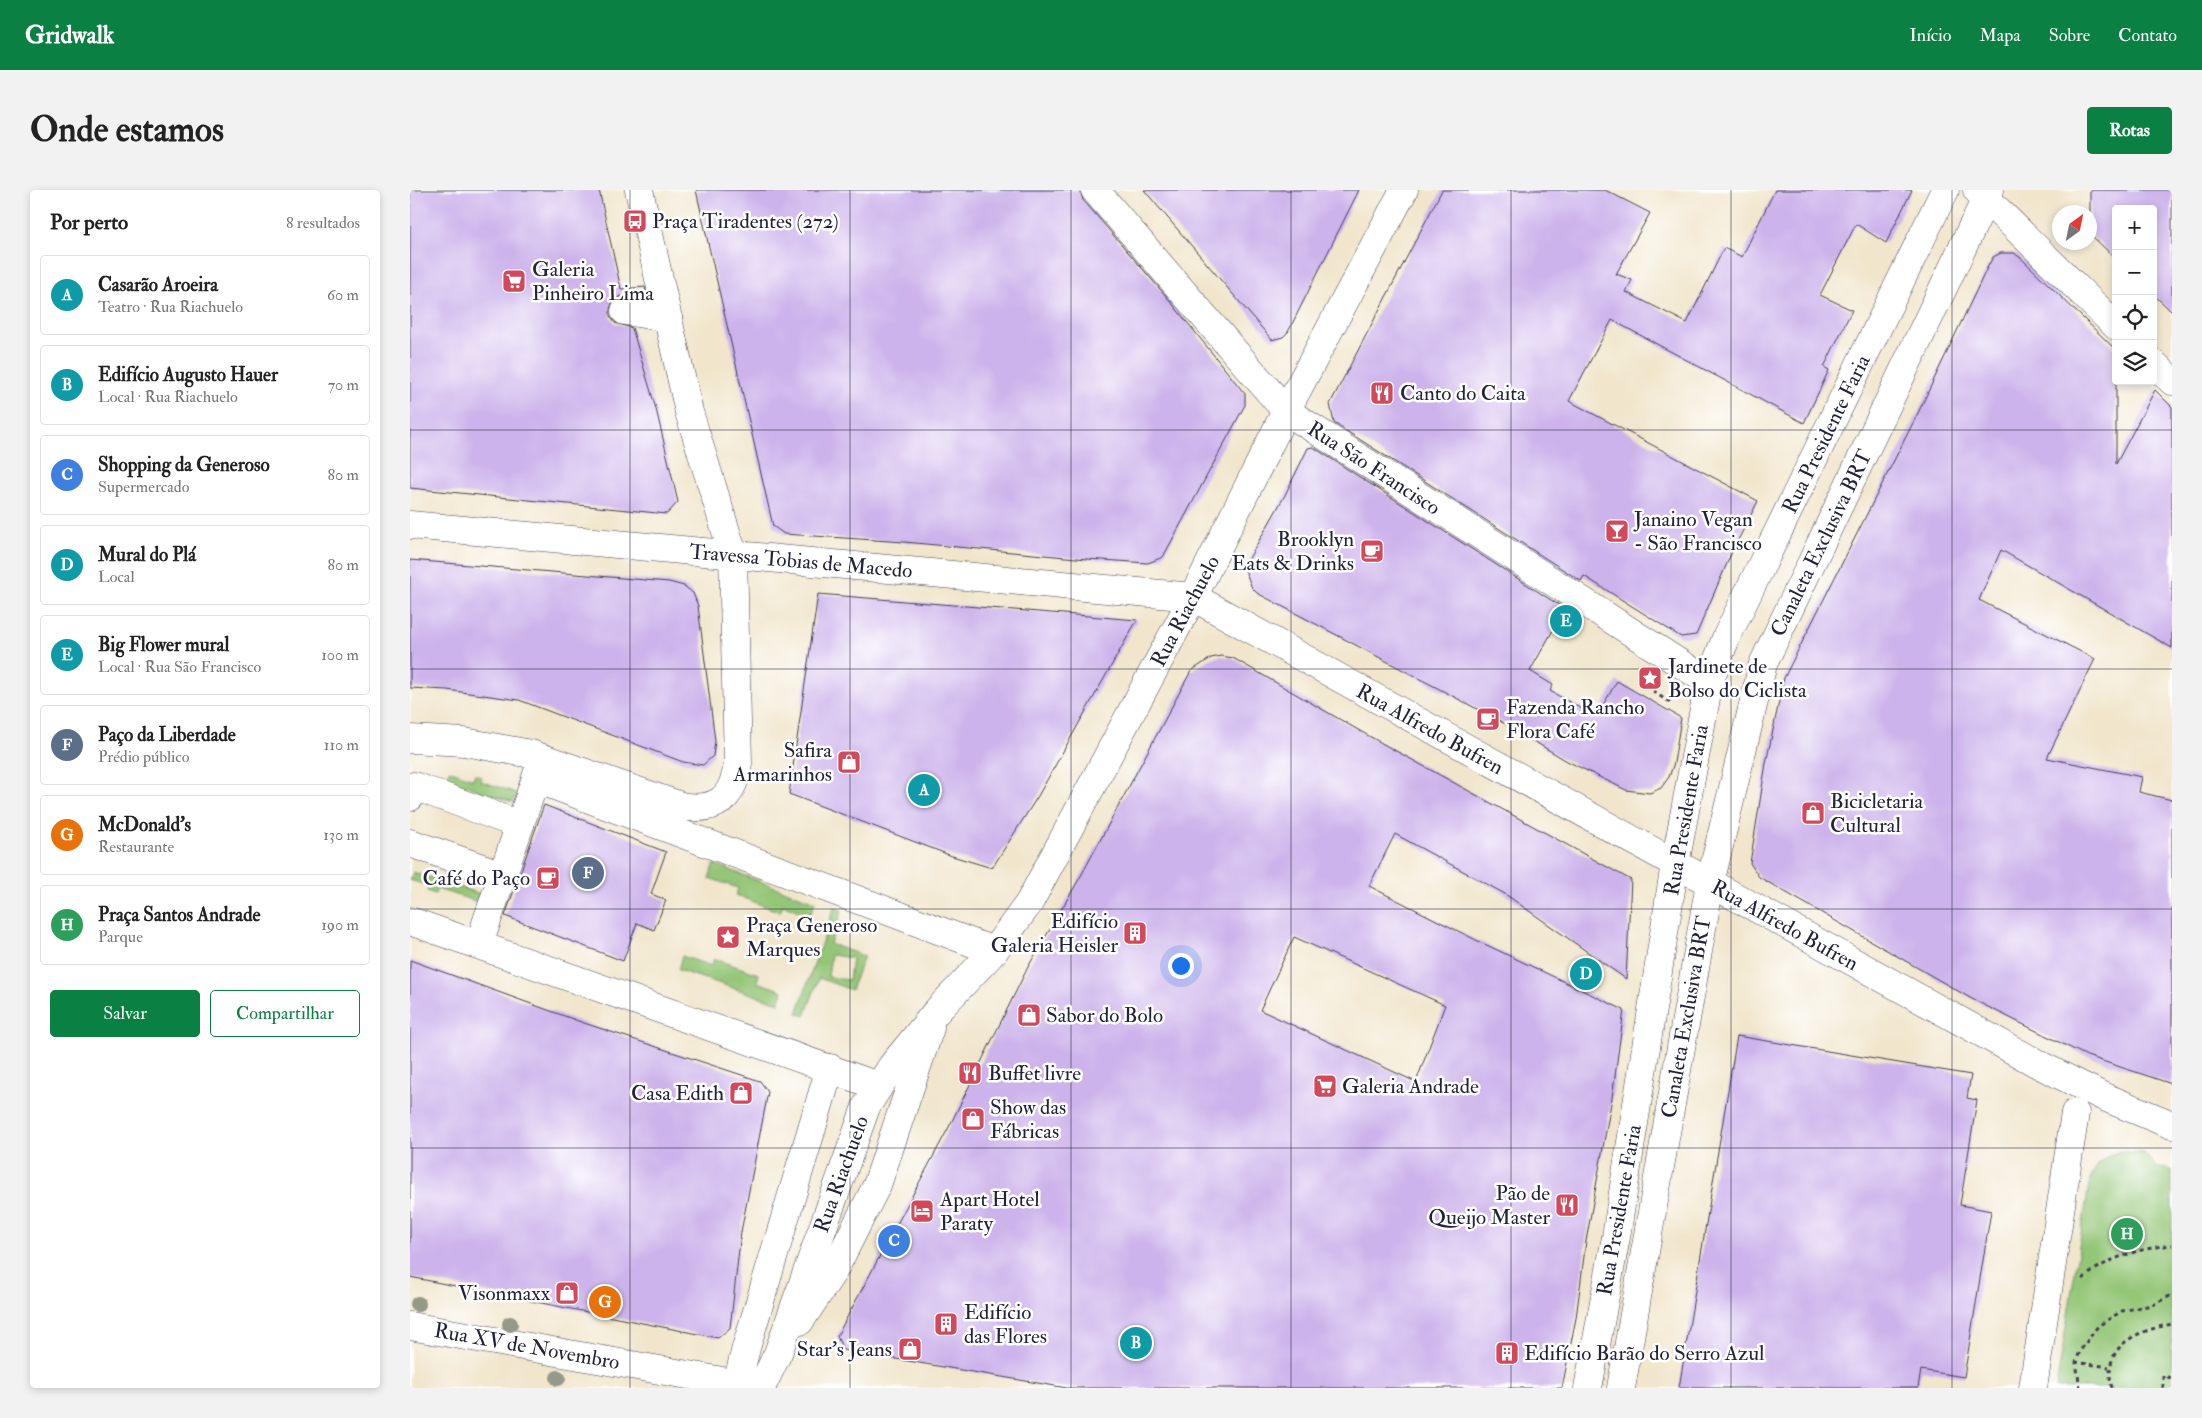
<!DOCTYPE html>
<html lang="pt">
<head>
<meta charset="utf-8">
<style>
	:root { --surface:#fff; --page:#f2f2f2; --text:#222; --muted:#767676; --line:#e0e0e0; --accent:#0b8043 }
	body { margin:0; font-family:"IM FELL Double Pica",serif; background:var(--page); color:var(--text) }
	.controls { position:absolute; right:15px; top:15px; display:grid; overflow:hidden; border-radius:5px; box-shadow:0 2px 8px #0003 }
	.controls button { width:45px; height:45px; display:grid; place-items:center; padding:0; border:0; border-bottom:1px solid var(--line); background:var(--surface); color:var(--text); font:25px sans-serif }
	.compass { position:absolute; left:1642px; top:15px; width:45px; height:45px; border-radius:50%; background:var(--surface); box-shadow:0 2px 8px #0003; rotate:33deg }
	.you { position:absolute; left:770px; top:775px; width:18px; height:18px; margin:-12px; border:4px solid #fff; border-radius:50%; background:#1a73e8; box-shadow:0 0 0 8px #1a73e833 }
	.badge { display:grid; place-items:center; width:32px; height:32px; border-radius:50%; background:var(--accent); color:#fff; font-size:16px; font-weight:700 }
	.pin { position:absolute; translate:-50% -50%; border:2px solid #fff; box-shadow:0 1px 5px #0006 }
	.list { margin:0; padding:0; list-style:none }
	h2 { display:flex; justify-content:space-between; align-items:center; height:65px; margin:0; padding:0 20px; font-size:21px }
	h2 small { font-size:16px; font-weight:400; color:var(--muted) }
	.list li { display:grid; grid-template-columns:32px 1fr auto; gap:15px; align-items:center; box-sizing:border-box; height:80px; margin:0 10px 10px; padding:0 10px; border:1px solid var(--line); border-radius:5px }
	.list b { display:block; font-size:19px; white-space:nowrap }
	.list p { margin:0; font-size:16px; white-space:nowrap; color:var(--muted) }
	.list em { font-size:16px; font-style:normal; color:var(--muted) }
	.actions { display:flex; gap:10px; padding:15px 20px }
	.actions a { flex:1; padding:11px 0; border:1px solid var(--accent); border-radius:5px; text-align:center; font-size:18px; color:var(--accent) }
	.actions .main { background:var(--accent); color:#fff }
	.icon { flex:none; width:28px; height:28px; fill:none; stroke:currentColor; stroke-width:2; stroke-linecap:round; stroke-linejoin:round }
	.map { position:relative; flex:none; width:1762px; height:1198px; overflow:hidden; border-radius:5px }
	header { display:flex; align-items:center; gap:30px; box-sizing:border-box; height:70px; padding:0 25px; background:var(--accent); color:#fff }
	header strong { font-size:24px }
	nav { display:flex; gap:28px; margin-inline-start:auto; font-size:18px }
	.intro { display:flex; align-items:center; justify-content:space-between; box-sizing:border-box; height:120px; padding:0 30px }
	h1 { margin:0; font-size:35px }
	.button { padding:12px 22px; border-radius:5px; background:var(--accent); color:#fff; font-size:18px; font-weight:700 }
	main { display:flex; gap:30px; padding:0 30px }
	aside { flex:1; background:var(--surface); border-radius:5px; box-shadow:0 2px 8px #0003 }
	.map>svg:first-child { display:block }
	.green { fill:#94c677; stroke:#5b7459; fill-rule:evenodd }
	.building { fill:#ccb3eb; fill-rule:evenodd }
	.lines { fill:none; stroke-linecap:round; stroke-linejoin:round }
	.minor-casing { stroke:#413f51; stroke-width:29 }
	.major-casing { stroke:#413f51; stroke-width:29 }
	.path { stroke:#413f51; stroke-width:3; stroke-dasharray:4 4; stroke-linecap:butt }
	.minor { stroke:#fff; stroke-width:28 }
	.major { stroke:#fff; stroke-width:28 }
	.tree { fill:#959a88 }
	.grid { fill:none; stroke:#22223b; stroke-width:1; stroke-opacity:0.55 }
	.labels { text-anchor:middle; stroke-width:5; stroke-linejoin:round; paint-order:stroke }
	.poi-label { font-size:21px; fill:#22223b; stroke:#fff; text-anchor:start }
	.street-label { font-size:21px; fill:#22223b; stroke:#fff }
</style>
</head>
<body>
<header>
<strong>Gridwalk</strong>
<nav><a>Início</a><a>Mapa</a><a>Sobre</a><a>Contato</a></nav>
</header>
<div class="intro"><h1>Onde estamos</h1><a class="button">Rotas</a></div>
<main>
<aside>
<h2>Por perto<small>8 resultados</small></h2>
<ul class="list">
<li><span class="badge" style="background:#0f9aa8">A</span><div><b>Casarão Aroeira</b><p>Teatro · Rua Riachuelo</p></div><em>60 m</em></li>
<li><span class="badge" style="background:#0f9aa8">B</span><div><b>Edifício Augusto Hauer</b><p>Local · Rua Riachuelo</p></div><em>70 m</em></li>
<li><span class="badge" style="background:#3f7fe0">C</span><div><b>Shopping da Generoso</b><p>Supermercado</p></div><em>80 m</em></li>
<li><span class="badge" style="background:#0f9aa8">D</span><div><b>Mural do Plá</b><p>Local</p></div><em>80 m</em></li>
<li><span class="badge" style="background:#0f9aa8">E</span><div><b>Big Flower mural</b><p>Local · Rua São Francisco</p></div><em>100 m</em></li>
<li><span class="badge" style="background:#5c6f8a">F</span><div><b>Paço da Liberdade</b><p>Prédio público</p></div><em>110 m</em></li>
<li><span class="badge" style="background:#e8710a">G</span><div><b>McDonald's</b><p>Restaurante</p></div><em>130 m</em></li>
<li><span class="badge" style="background:#2e9e5b">H</span><div><b>Praça Santos Andrade</b><p>Parque</p></div><em>190 m</em></li>
</ul>
<div class="actions"><a class="main">Salvar</a><a>Compartilhar</a></div>
</aside>
<div class="map">
<svg width="1762" height="1198" viewBox="0 0 1762 1198">
	<rect width="100%" height="100%" fill="#fff"/>
	<filter id="ink" filterUnits="userSpaceOnUse"><feTurbulence type="fractalNoise" baseFrequency=".02" numOctaves="2"/><feDisplacementMap in="SourceGraphic" scale="10" xChannelSelector="R" yChannelSelector="G"/><feConvolveMatrix kernelMatrix="1 2 1 2 8 2 1 2 1" color-interpolation-filters="sRGB"/></filter>
	<filter id="wash" filterUnits="userSpaceOnUse"><feTurbulence type="fractalNoise" baseFrequency=".0096" numOctaves="4" result="noise"/><feDisplacementMap in="SourceGraphic" scale="20" xChannelSelector="R" yChannelSelector="G"/><feGaussianBlur stdDeviation="1.12" result="paint"/><feColorMatrix in="noise" values="0 0 0 0 0 0 0 0 0 0 0 0 0 0 0 0 0 1.4 0 .05"/><feComposite in="paint" operator="in"/></filter>
	<g filter="url(#wash)">
		<rect width="100%" height="100%" fill="#f1e6cc"/>
		<g class="green">
			<path d="M 39,580 L 63,589 L 65,584 L 72,587 L 71,591 L 106,603 L 103,612 L 36,589 Z"/>
			<path d="M 304,674 L 405,712 L 400,725 L 373,715 L 370,722 L 326,705 L 328,698 L 299,688 Z"/>
			<path d="M 3,682 L 70,704 L 68,712 L 27,699 L 25,704 L 17,701 L 19,696 L 0,690 Z"/>
			<path d="M 424,718 L 432,720 L 420,754 L 454,766 L 441,800 L 409,788 L 395,826 L 387,823 ZM 421,765 L 442,768 L 439,790 L 418,787 Z"/>
			<path d="M 272,766 L 301,776 L 304,769 L 349,784 L 347,792 L 373,801 L 369,813 L 268,780 Z"/>
			<path d="M 1710,961 L 1734,963 L 1746,977 L 1762,980 L 1762,1198 L 1646,1198 L 1680,989 C 1687,973 1694,966 1710,961 Z"/>
		</g>
		<g id="blocks">
			<g class="building">
				<path d="M 0,0 L 189,0 L 211,99 L 235,97 L 238,109 L 210,106 L 203,111 L 200,119 L 200,126 L 205,133 L 222,138 L 246,219 L 268,312 L 257,324 L 0,298 Z"/>
				<path d="M 286,0 L 670,0 L 673,10 L 756,106 L 835,204 L 835,215 L 753,367 L 738,373 L 677,369 L 494,352 L 374,344 L 363,336 Z"/>
				<path d="M 734,0 L 949,0 L 878,142 L 873,147 L 862,150 Z"/>
				<path d="M 1032,0 L 1195,0 L 1240,23 L 1206,84 L 1222,90 L 1216,102 L 1277,133 L 1314,58 L 1332,67 L 1365,0 L 1502,0 L 1476,53 L 1446,34 L 1410,105 L 1442,120 L 1414,177 L 1419,180 L 1394,233 L 1202,130 L 1159,211 L 1348,311 L 1321,364 L 1286,445 L 1271,447 L 1174,386 L 1171,391 L 924,233 L 920,214 Z"/>
				<path d="M 1680,0 L 1762,0 L 1762,122 L 1743,104 L 1743,19 L 1706,19 L 1706,69 L 1680,44 Z"/>
				<path d="M 1591,63 L 1604,63 L 1612,69 L 1706,160 L 1706,274 L 1745,200 L 1762,217 L 1762,458 L 1591,360 L 1569,410 L 1685,469 L 1637,568 L 1732,587 L 1729,602 L 1762,610 L 1762,894 L 1677,866 L 1562,809 L 1349,687 L 1340,673 L 1356,573 L 1374,488 L 1508,223 L 1577,78 L 1583,67 Z"/>
				<path d="M 903,257 L 1155,419 L 1120,481 L 1143,495 L 1140,501 L 1186,527 L 1207,491 L 1271,528 L 1264,573 L 1259,587 L 1251,598 L 1240,603 L 1216,600 L 1157,571 L 1090,531 L 847,403 L 842,398 L 835,380 L 837,372 L 875,305 L 898,258 Z"/>
				<path d="M 0,370 L 259,392 L 274,396 L 283,403 L 288,416 L 305,551 L 303,566 L 293,575 L 273,572 L 109,510 L 37,500 L 0,498 Z"/>
				<path d="M 408,404 L 727,430 L 628,606 L 582,678 L 542,666 L 379,604 Z"/>
				<path d="M 811,466 L 823,468 L 957,545 L 1221,690 L 1216,789 L 1095,704 L 985,644 L 959,696 L 1066,750 L 1214,820 L 1202,908 L 1176,1051 L 1166,1128 L 1152,1198 L 657,1198 L 433,1160 L 427,1146 L 539,937 L 618,777 L 672,684 L 781,481 L 801,468 ZM 884,747 L 1035,815 L 1006,892 L 850,820 Z"/>
				<path d="M 134,615 L 256,662 L 241,704 L 256,710 L 244,740 L 227,733 L 213,771 L 95,726 Z"/>
				<path d="M 0,770 L 171,832 L 350,891 L 358,902 L 331,1042 L 320,1138 L 308,1148 L 0,1087 Z"/>
				<path d="M 1327,846 L 1561,885 L 1557,908 L 1567,910 L 1550,1015 L 1581,1021 L 1554,1187 L 1511,1180 L 1508,1198 L 1269,1198 Z"/>
			</g>
		</g>
	</g>
	<g filter="url(#ink)">
		<use href="#blocks" fill-opacity="0" stroke="#413f51" stroke-width="1"/>
		<g class="lines">
			<g class="minor-casing">
				<g id="minor">
					<path d="M 685,0 L 876,221 L 1299,492"/>
					<path d="M 215,121 L 258,128"/>
					<path d="M 0,335 L 783,407 L 1628,874 L 1692,906 L 1762,935"/>
					<path d="M 0,549 L 54,552 L 121,564 L 271,616 C 307,622 323,609 328,573 L 323,364 L 279,222 L 229,0"/>
					<path d="M 126,589 L 584,761"/>
					<path d="M 0,607 L 4,596 L 110,635"/>
					<path d="M 0,653 L 92,685"/>
					<path d="M 0,731 L 468,896"/>
					<path d="M 69,754 L 131,573"/>
					<path d="M 390,1131 L 424,1080 L 467,995 L 520,838"/>
					<path d="M 0,1136 L 352,1198"/>
					<path d="M 327,1194 L 336,1158 L 420,878"/>
					<path d="M 351,1198 L 368,1163 L 456,917 L 482,876 L 526,822 L 584,761 L 619,713 L 783,407 L 876,221 L 994,0"/>
					<path d="M 1178,1198 L 1206,1047 L 1265,674 L 1299,492 L 1316,448 L 1535,0"/>
					<path d="M 1211,1198 L 1300,693 L 1353,474 L 1580,0"/>
					<path d="M 1623,1198 L 1665,923"/>
				</g>
			</g>
			<g class="major-casing">
				<g id="major">
					<path d="M 1567,0 L 1706,136"/>
					<path d="M 1743,173 L 1762,191"/>
				</g>
			</g>
			<g class="path">
				<path d="M 1233,489 L 1246,504 L 1262,513"/>
				<path d="M 1673,1089 C 1696,1068 1731,1058 1762,1055"/>
				<path d="M 1665,1172 L 1699,1177"/>
				<path d="M 1670,1198 L 1666,1172 L 1670,1161 L 1688,1136 L 1712,1121 L 1742,1115 L 1762,1105"/>
				<path d="M 1702,1198 C 1691,1155 1727,1141 1762,1134"/>
				<path d="M 1753,1198 L 1753,1186 L 1762,1188"/>
			</g>
			<use href="#minor" class="minor"/>
			<use href="#major" class="major"/>
		</g>
		<g class="tree">
			<circle cx="8" cy="1114" r="8"/>
			<circle cx="100" cy="1134" r="8"/>
			<circle cx="148" cy="1188" r="8"/>
		</g>
	</g>
	<path class="grid" d="M 220,0 L 220,1198M 440,0 L 440,1198M 661,0 L 661,1198M 881,0 L 881,1198M 1101,0 L 1101,1198M 1321,0 L 1321,1198M 1542,0 L 1542,1198M 0,240 L 1762,240M 0,479 L 1762,479M 0,719 L 1762,719M 0,958 L 1762,958"/>
	<defs>
		<g id="bus-square" transform="scale(1.25)"><rect x="-9" y="-9" width="18" height="18" rx="4" fill="#d1495b" stroke="#fff"/><path d="M-5-6H5V4H4V6H2V4H-2V6H-4V4H-5ZM-3.5-4V0h7V-4ZM-3.5 1.2v1.5H-2V1.2ZM2 1.2v1.5H3.5V1.2Z" fill="#fff"/></g>
		<g id="supermarket-square" transform="scale(1.25)"><rect x="-9" y="-9" width="18" height="18" rx="4" fill="#d1495b" stroke="#fff"/><path d="M-6-5.5h2.5l.6 2H6L4.5 2H-2.5L-4.4-4H-6ZM-1.5 3.2a1.3 1.3 0 1 0 .1 0ZM3 3.2a1.3 1.3 0 1 0 .1 0Z" fill="#fff"/></g>
		<g id="restaurant-square" transform="scale(1.25)"><rect x="-9" y="-9" width="18" height="18" rx="4" fill="#d1495b" stroke="#fff"/><path d="M-5-6h1v4h1v-4h1v4h1v-4h1v5L-1.5 .5V6h-2V.5L-5-1ZM5-6V6H3V1.5H1.5Q1.5-4 5-6Z" fill="#fff"/></g>
		<g id="bar-square" transform="scale(1.25)"><rect x="-9" y="-9" width="18" height="18" rx="4" fill="#d1495b" stroke="#fff"/><path d="M-6-5H6L.8 .8V4.5H3.5V6h-7V4.5H-.8V.8Z" fill="#fff"/></g>
		<g id="cafe-square" transform="scale(1.25)"><rect x="-9" y="-9" width="18" height="18" rx="4" fill="#d1495b" stroke="#fff"/><path d="M-5.5-4.5H6V0H3Q3 3.5 0 3.5H-2.5Q-5.5 3.5-5.5 0ZM3-3.2v2h1.7v-2ZM-6 4.5H4V6H-6Z" fill="#fff"/></g>
		<g id="sight-square" transform="scale(1.25)"><rect x="-9" y="-9" width="18" height="18" rx="4" fill="#d1495b" stroke="#fff"/><path d="M0-6L1.8-2.2L6-1.7L2.9 1.2L3.7 5.4L0 3.3L-3.7 5.4L-2.9 1.2L-6-1.7L-1.8-2.2Z" fill="#fff"/></g>
		<g id="shop-square" transform="scale(1.25)"><rect x="-9" y="-9" width="18" height="18" rx="4" fill="#d1495b" stroke="#fff"/><path d="M-5-2.5h2.3a2.7 3.5 0 0 1 5.4 0H5L5.5 6h-11ZM-1.5-2.5h3a1.5 2.3 0 0 0-3 0Z" fill="#fff"/></g>
		<g id="building-square" transform="scale(1.25)"><rect x="-9" y="-9" width="18" height="18" rx="4" fill="#d1495b" stroke="#fff"/><path d="M-4-6H4V6H1V3H-1V6H-4ZM-2.5-4.3h1.7v1.8h-1.7ZM.8-4.3h1.7v1.8H.8ZM-2.5-1h1.7V.8h-1.7ZM.8-1h1.7V.8H.8Z" fill="#fff"/></g>
		<g id="hotel-square" transform="scale(1.25)"><rect x="-9" y="-9" width="18" height="18" rx="4" fill="#d1495b" stroke="#fff"/><path d="M-6-4.5h1.5V1H6V5H4.5V3h-9V5H-6ZM-4 0a1.8 1.8 0 1 1 3.6 0ZM.5 0V-2.5h3Q6-2.5 6 0Z" fill="#fff"/></g>
	</defs>
	<g fill-rule="evenodd">
		<use href="#bus-square" x="225" y="31"/>
		<use href="#supermarket-square" x="104" y="91"/>
		<use href="#restaurant-square" x="972" y="203"/>
		<use href="#bar-square" x="1207" y="341"/>
		<use href="#cafe-square" x="962" y="361"/>
		<use href="#sight-square" x="1240" y="488"/>
		<use href="#cafe-square" x="1078" y="529"/>
		<use href="#shop-square" x="439" y="572"/>
		<use href="#shop-square" x="1403" y="623"/>
		<use href="#cafe-square" x="138" y="688"/>
		<use href="#building-square" x="725" y="743"/>
		<use href="#sight-square" x="318" y="747"/>
		<use href="#shop-square" x="619" y="825"/>
		<use href="#restaurant-square" x="560" y="883"/>
		<use href="#supermarket-square" x="915" y="896"/>
		<use href="#shop-square" x="331" y="903"/>
		<use href="#shop-square" x="563" y="929"/>
		<use href="#restaurant-square" x="1157" y="1015"/>
		<use href="#hotel-square" x="512" y="1021"/>
		<use href="#shop-square" x="157" y="1103"/>
		<use href="#building-square" x="536" y="1134"/>
		<use href="#shop-square" x="500" y="1159"/>
		<use href="#building-square" x="1097" y="1163"/>
	</g>
	<g class="labels">
		<g class="poi-label">
			<text x="242" y="38">Praça Tiradentes (272)</text>
			<text x="122" y="86">Galeria<tspan x="122" dy="24">Pinheiro Lima</tspan></text>
			<text x="990" y="210">Canto do Caita</text>
			<text x="1224" y="336">Janaino Vegan<tspan x="1224" dy="24">- São Francisco</tspan></text>
			<text x="944" y="356" text-anchor="end">Brooklyn<tspan x="944" dy="24">Eats &amp; Drinks</tspan></text>
			<text x="1258" y="483">Jardinete de<tspan x="1258" dy="24">Bolso do Ciclista</tspan></text>
			<text x="1096" y="524">Fazenda Rancho<tspan x="1096" dy="24">Flora Café</tspan></text>
			<text x="422" y="567" text-anchor="end">Safira<tspan x="422" dy="24">Armarinhos</tspan></text>
			<text x="1420" y="618">Bicicletaria<tspan x="1420" dy="24">Cultural</tspan></text>
			<text x="120" y="695" text-anchor="end">Café do Paço</text>
			<text x="708" y="738" text-anchor="end">Edifício<tspan x="708" dy="24">Galeria Heisler</tspan></text>
			<text x="336" y="742">Praça Generoso<tspan x="336" dy="24">Marques</tspan></text>
			<text x="636" y="832">Sabor do Bolo</text>
			<text x="578" y="890">Buffet livre</text>
			<text x="932" y="903">Galeria Andrade</text>
			<text x="314" y="910" text-anchor="end">Casa Edith</text>
			<text x="580" y="924">Show das<tspan x="580" dy="24">Fábricas</tspan></text>
			<text x="1140" y="1010" text-anchor="end">Pão de<tspan x="1140" dy="24">Queijo Master</tspan></text>
			<text x="530" y="1016">Apart Hotel<tspan x="530" dy="24">Paraty</tspan></text>
			<text x="140" y="1110" text-anchor="end">Visonmaxx</text>
			<text x="554" y="1129">Edifício<tspan x="554" dy="24">das Flores</tspan></text>
			<text x="482" y="1166" text-anchor="end">Star's Jeans</text>
			<text x="1114" y="1170">Edifício Barão do Serro Azul</text>
		</g>
		<g class="street-label">
			<text transform="translate(1416 244) rotate(-64)" y="7">Rua Presidente Faria</text>
			<text transform="translate(964 278) rotate(33)" y="7">Rua São Francisco</text>
			<text transform="translate(1411 353) rotate(-64)" y="7">Canaleta Exclusiva BRT</text>
			<text transform="translate(391 371) rotate(5)" y="7">Travessa Tobias de Macedo</text>
			<text transform="translate(775 421) rotate(-62)" y="7">Rua Riachuelo</text>
			<text transform="translate(1020 539) rotate(29)" y="7">Rua Alfredo Bufren</text>
			<text transform="translate(1276 620) rotate(-80)" y="7">Rua Presidente Faria</text>
			<text transform="translate(1375 735) rotate(29)" y="7">Rua Alfredo Bufren</text>
			<text transform="translate(1276 827) rotate(-80)" y="7">Canaleta Exclusiva BRT</text>
			<text transform="translate(431 984) rotate(-70)" y="7">Rua Riachuelo</text>
			<text transform="translate(1209 1020) rotate(-80)" y="7">Rua Presidente Faria</text>
			<text transform="translate(117 1156) rotate(10)" y="7">Rua XV de Novembro</text>
		</g>
	</g>
</svg>
<div class="controls">
<button>+</button>
<button>−</button>
<button><svg class="icon" aria-label="locate" viewBox="0 0 24 24"><circle cx="12" cy="12" r="6"/><path d="M12 2v4M12 18v4M2 12h4M18 12h4"/></svg></button>
<button><svg class="icon" aria-label="layers" viewBox="0 0 24 24"><path d="M12 4l9 5-9 5-9-5zM3 14l9 5 9-5"/></svg></button>
</div>
<svg class="compass" viewBox="-18 -18 36 36"><path d="M0-13l5 13h-10z" fill="#e53935"/><path d="M0 13l5-13h-10z" fill="#767676"/></svg>
<div class="you"></div>
<div class="pin badge" style="left:514px;top:600px;background:#0f9aa8">A</div>
<div class="pin badge" style="left:726px;top:1153px;background:#0f9aa8">B</div>
<div class="pin badge" style="left:484px;top:1051px;background:#3f7fe0">C</div>
<div class="pin badge" style="left:1176px;top:784px;background:#0f9aa8">D</div>
<div class="pin badge" style="left:1156px;top:431px;background:#0f9aa8">E</div>
<div class="pin badge" style="left:178px;top:683px;background:#5c6f8a">F</div>
<div class="pin badge" style="left:195px;top:1112px;background:#e8710a">G</div>
<div class="pin badge" style="left:1717px;top:1044px;background:#2e9e5b">H</div>
</div>
</main>
</body>
</html>
